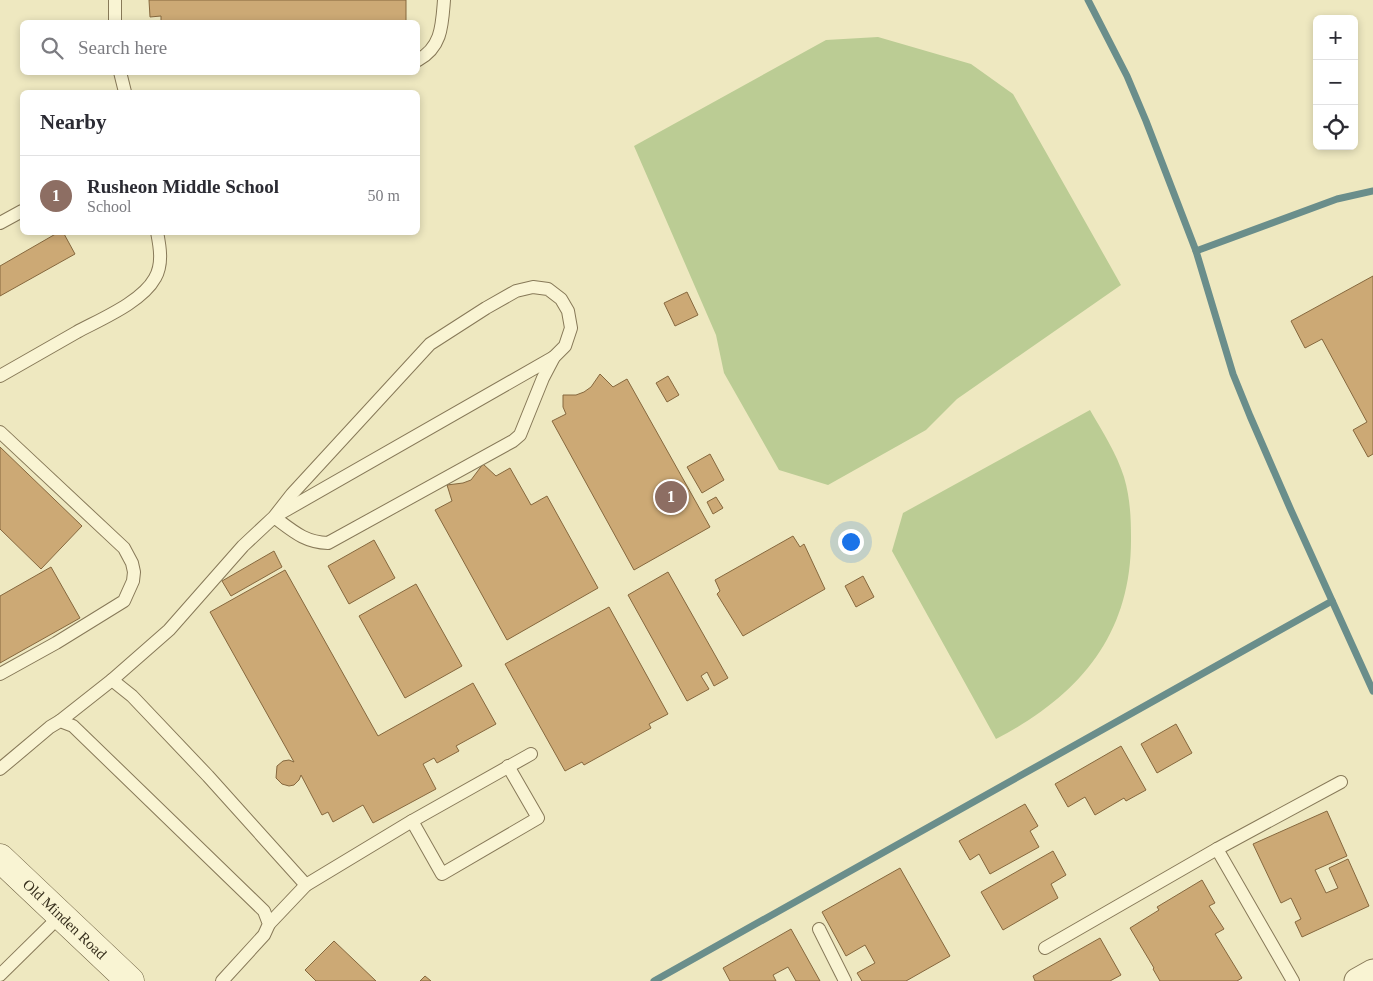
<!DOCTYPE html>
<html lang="en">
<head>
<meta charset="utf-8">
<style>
	:root { --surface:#fff; --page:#f2f2f3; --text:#2b2b33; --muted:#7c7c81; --line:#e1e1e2; --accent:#963b28 }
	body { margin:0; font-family:Georgia,serif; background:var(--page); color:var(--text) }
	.controls { position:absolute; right:15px; top:15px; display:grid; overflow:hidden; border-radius:8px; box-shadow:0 2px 8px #0003 }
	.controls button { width:45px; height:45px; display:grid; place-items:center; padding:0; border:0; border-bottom:1px solid var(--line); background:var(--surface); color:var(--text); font:25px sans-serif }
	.you { position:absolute; left:850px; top:541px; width:18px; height:18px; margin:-12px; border:4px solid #fff; border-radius:50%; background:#1a73e8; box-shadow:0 0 0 8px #1a73e833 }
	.badge { display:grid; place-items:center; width:32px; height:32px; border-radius:50%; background:var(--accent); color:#fff; font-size:16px; font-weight:700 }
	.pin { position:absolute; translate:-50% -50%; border:2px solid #fff; box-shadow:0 1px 5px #0006 }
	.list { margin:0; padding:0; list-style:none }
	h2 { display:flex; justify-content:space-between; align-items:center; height:65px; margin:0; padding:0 20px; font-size:21px }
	h2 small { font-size:16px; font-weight:400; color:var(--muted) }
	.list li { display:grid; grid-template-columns:32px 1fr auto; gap:15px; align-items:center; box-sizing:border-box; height:80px; padding:0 20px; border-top:1px solid var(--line) }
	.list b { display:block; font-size:19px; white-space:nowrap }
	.list p { margin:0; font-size:16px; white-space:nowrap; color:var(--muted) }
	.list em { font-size:16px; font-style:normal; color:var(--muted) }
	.icon { flex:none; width:28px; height:28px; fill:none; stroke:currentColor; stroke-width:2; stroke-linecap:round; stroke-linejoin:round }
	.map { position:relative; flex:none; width:1373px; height:981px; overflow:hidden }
	.search { position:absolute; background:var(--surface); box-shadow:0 2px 8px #0003; left:20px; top:20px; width:400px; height:55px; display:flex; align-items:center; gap:12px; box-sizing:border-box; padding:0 18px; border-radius:8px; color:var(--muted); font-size:19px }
	.panel { position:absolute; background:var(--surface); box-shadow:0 2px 8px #0003; left:20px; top:90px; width:400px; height:145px; border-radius:8px }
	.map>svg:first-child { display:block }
	.green { fill:#bbcc94 }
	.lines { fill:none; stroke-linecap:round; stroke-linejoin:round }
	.stream { stroke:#6a8e8b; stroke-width:7 }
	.building { fill:#cca975; stroke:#86683e }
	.lane-casing { stroke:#877958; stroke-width:14 }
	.street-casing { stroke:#877958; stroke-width:27 }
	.secondary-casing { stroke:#685a3b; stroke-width:29 }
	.lane { stroke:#f9f4d3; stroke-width:12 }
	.street { stroke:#f9f4d3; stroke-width:25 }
	.secondary { stroke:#f9f4d3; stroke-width:28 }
	.labels { text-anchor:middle; stroke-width:4; stroke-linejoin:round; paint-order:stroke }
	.street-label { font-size:15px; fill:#362e1c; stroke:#f5f1cf }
</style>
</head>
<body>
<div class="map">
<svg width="1373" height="981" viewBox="0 0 1373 981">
	<rect width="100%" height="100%" fill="#eee8c0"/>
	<g class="green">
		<path d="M 878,37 L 971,64 L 1013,94 L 1121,285 L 957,399 L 926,430 L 828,485 L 779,470 L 724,373 L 716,335 L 634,146 L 826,40 Z"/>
		<path d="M 1090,410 C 1102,431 1117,454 1124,477 C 1130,497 1131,517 1131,537 C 1132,635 1079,696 996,739 L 892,551 L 903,513 Z"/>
	</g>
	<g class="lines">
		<g class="stream">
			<path d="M 1088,0 L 1127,76 L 1146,121 L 1196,251 L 1233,374 L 1250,416 L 1290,508 L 1373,691"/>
			<path d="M 1196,251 L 1337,199 L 1373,191"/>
			<path d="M 654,981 L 1332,601"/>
		</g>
	</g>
	<g class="building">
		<path d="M 149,0 L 406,0 L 406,22 L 161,22 L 161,16 L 150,17 Z"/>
		<path d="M 59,232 L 63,232 L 75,254 L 0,296 L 0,266 Z"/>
		<path d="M 1373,276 L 1373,454 L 1368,457 L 1353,430 L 1367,422 L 1322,339 L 1305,348 L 1291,321 Z"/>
		<path d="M 687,292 L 698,315 L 675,326 L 664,303 Z"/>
		<path d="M 600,374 L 613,387 L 627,379 L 710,527 L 634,570 L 552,421 L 566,414 L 563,407 L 563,395 L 576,395 L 584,392 L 591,387 Z"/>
		<path d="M 668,376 L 679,395 L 667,402 L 656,383 Z"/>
		<path d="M 0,447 L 82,526 L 41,569 L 0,529 Z"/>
		<path d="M 710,454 L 724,480 L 702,493 L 687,467 Z"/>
		<path d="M 483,464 L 496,476 L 510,468 L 531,505 L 547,496 L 598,588 L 507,640 L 435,510 L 452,501 L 447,485 L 463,483 L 471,480 Z"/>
		<path d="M 716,497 L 723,508 L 713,514 L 707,502 Z"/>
		<path d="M 793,536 L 800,547 L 804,544 L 825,589 L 743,636 L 717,594 L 720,591 L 715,580 Z"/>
		<path d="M 374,540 L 395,578 L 349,604 L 328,566 Z"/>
		<path d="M 274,551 L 282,567 L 231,596 L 222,581 Z"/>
		<path d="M 51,567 L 80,618 L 0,663 L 0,596 Z"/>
		<path d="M 285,570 L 378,736 L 473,683 L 496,724 L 456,746 L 459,751 L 437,763 L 434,758 L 423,764 L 436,789 L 373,823 L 363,805 L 333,822 L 328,812 L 322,815 L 301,775 L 299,780 L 294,785 L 289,786 L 282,784 L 276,778 L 277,766 L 283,761 L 289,760 L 294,762 L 210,612 Z"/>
		<path d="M 668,572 L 728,678 L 714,686 L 707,672 L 701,676 L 709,689 L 687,701 L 628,595 Z"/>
		<path d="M 863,576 L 874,597 L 856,607 L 845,586 Z"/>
		<path d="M 416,584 L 462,666 L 405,698 L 359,616 Z"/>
		<path d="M 609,607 L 668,714 L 649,724 L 651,728 L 584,765 L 582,762 L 565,771 L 505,664 Z"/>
		<path d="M 1176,724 L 1192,753 L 1157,773 L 1141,744 Z"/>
		<path d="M 1121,746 L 1146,790 L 1126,801 L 1124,798 L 1095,815 L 1085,797 L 1068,807 L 1055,784 Z"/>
		<path d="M 1025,804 L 1038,826 L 1030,831 L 1039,847 L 990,874 L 979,854 L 970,860 L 959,841 Z"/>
		<path d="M 1327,811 L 1347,856 L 1315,870 L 1326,893 L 1338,888 L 1329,868 L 1348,859 L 1369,906 L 1302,937 L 1295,922 L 1301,919 L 1291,898 L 1281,903 L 1253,844 Z"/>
		<path d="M 1053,851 L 1066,875 L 1051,884 L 1058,898 L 1003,930 L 981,892 Z"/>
		<path d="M 900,868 L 950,956 L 906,981 L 862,981 L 857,973 L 875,963 L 865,945 L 846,956 L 822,912 Z"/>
		<path d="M 1202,880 L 1215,903 L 1209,906 L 1224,929 L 1215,934 L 1242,978 L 1237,981 L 1160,981 L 1153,969 L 1154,968 L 1130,928 L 1159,910 L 1157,907 Z"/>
		<path d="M 791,929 L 820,981 L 796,981 L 788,967 L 773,975 L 776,981 L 730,981 L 723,968 Z"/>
		<path d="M 1100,938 L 1121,975 L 1110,981 L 1035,981 L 1033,976 Z"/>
		<path d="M 334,941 L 376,981 L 316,981 L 305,970 Z"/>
		<path d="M 425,976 L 431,981 L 420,981 Z"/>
	</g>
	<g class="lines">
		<g class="lane-casing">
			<g id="lane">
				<path d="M 115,0 L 115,22"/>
				<path d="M 418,60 C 442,47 442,25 444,0"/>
				<path d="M 120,72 L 125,92"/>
				<path d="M 0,223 L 22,211"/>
				<path d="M 0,376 C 26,361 51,347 77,332 C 101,319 142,302 155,278 C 163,264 160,247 157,232"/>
				<path d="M 0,432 L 124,548 L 132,563 L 134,572 L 133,581 L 124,601 L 56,643 L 0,674"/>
				<path d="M 281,513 L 554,357"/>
				<path d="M 112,680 L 132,696 L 208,776 L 306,885"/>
				<path d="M 60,721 L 112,680 L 169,630 L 243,546 L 274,517 L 292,494 L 430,344 L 486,308 L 516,291 L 533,287 L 548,289 L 561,299 L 568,311 L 571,328 L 565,346 L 554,357 L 543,378 L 520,435 L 513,441 L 328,543 C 304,542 293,531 274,517"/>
				<path d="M 0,769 L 50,727 L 60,721 L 73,726 L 264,911 L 269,924 L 264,935 L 222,981"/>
				<path d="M 412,821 L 442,874 L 538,818 L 508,766"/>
				<path d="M 269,924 L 306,885 L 412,821 L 531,754"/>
				<path d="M 819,929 L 845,981"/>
				<path d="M 1045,948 L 1217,849"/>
				<path d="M 0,975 L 61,915"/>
				<path d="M 1293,981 L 1217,849 L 1341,782"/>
			</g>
		</g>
		<g class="street-casing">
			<path id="street" d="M 1357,981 L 1373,972"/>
		</g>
		<g class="secondary-casing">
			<g id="secondary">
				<path id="s1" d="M 0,858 L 130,981"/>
			</g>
		</g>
		<use href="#lane" class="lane"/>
		<use href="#street" class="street"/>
		<use href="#secondary" class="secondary"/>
	</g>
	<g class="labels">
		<g class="street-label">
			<text dy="5" stroke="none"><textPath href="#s1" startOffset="89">Old Minden Road</textPath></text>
		</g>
	</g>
</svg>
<div class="controls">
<button>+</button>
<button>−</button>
<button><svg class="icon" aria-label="locate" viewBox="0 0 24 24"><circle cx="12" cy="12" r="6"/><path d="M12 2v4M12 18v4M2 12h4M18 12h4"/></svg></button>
</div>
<div class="you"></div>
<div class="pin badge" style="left:671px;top:497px;background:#8d6e63">1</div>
<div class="search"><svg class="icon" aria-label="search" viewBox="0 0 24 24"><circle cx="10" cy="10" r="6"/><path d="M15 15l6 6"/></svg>Search here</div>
<section class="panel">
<h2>Nearby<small></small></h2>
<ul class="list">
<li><span class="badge" style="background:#8d6e63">1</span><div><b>Rusheon Middle School</b><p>School</p></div><em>50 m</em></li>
</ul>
</section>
</div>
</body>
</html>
